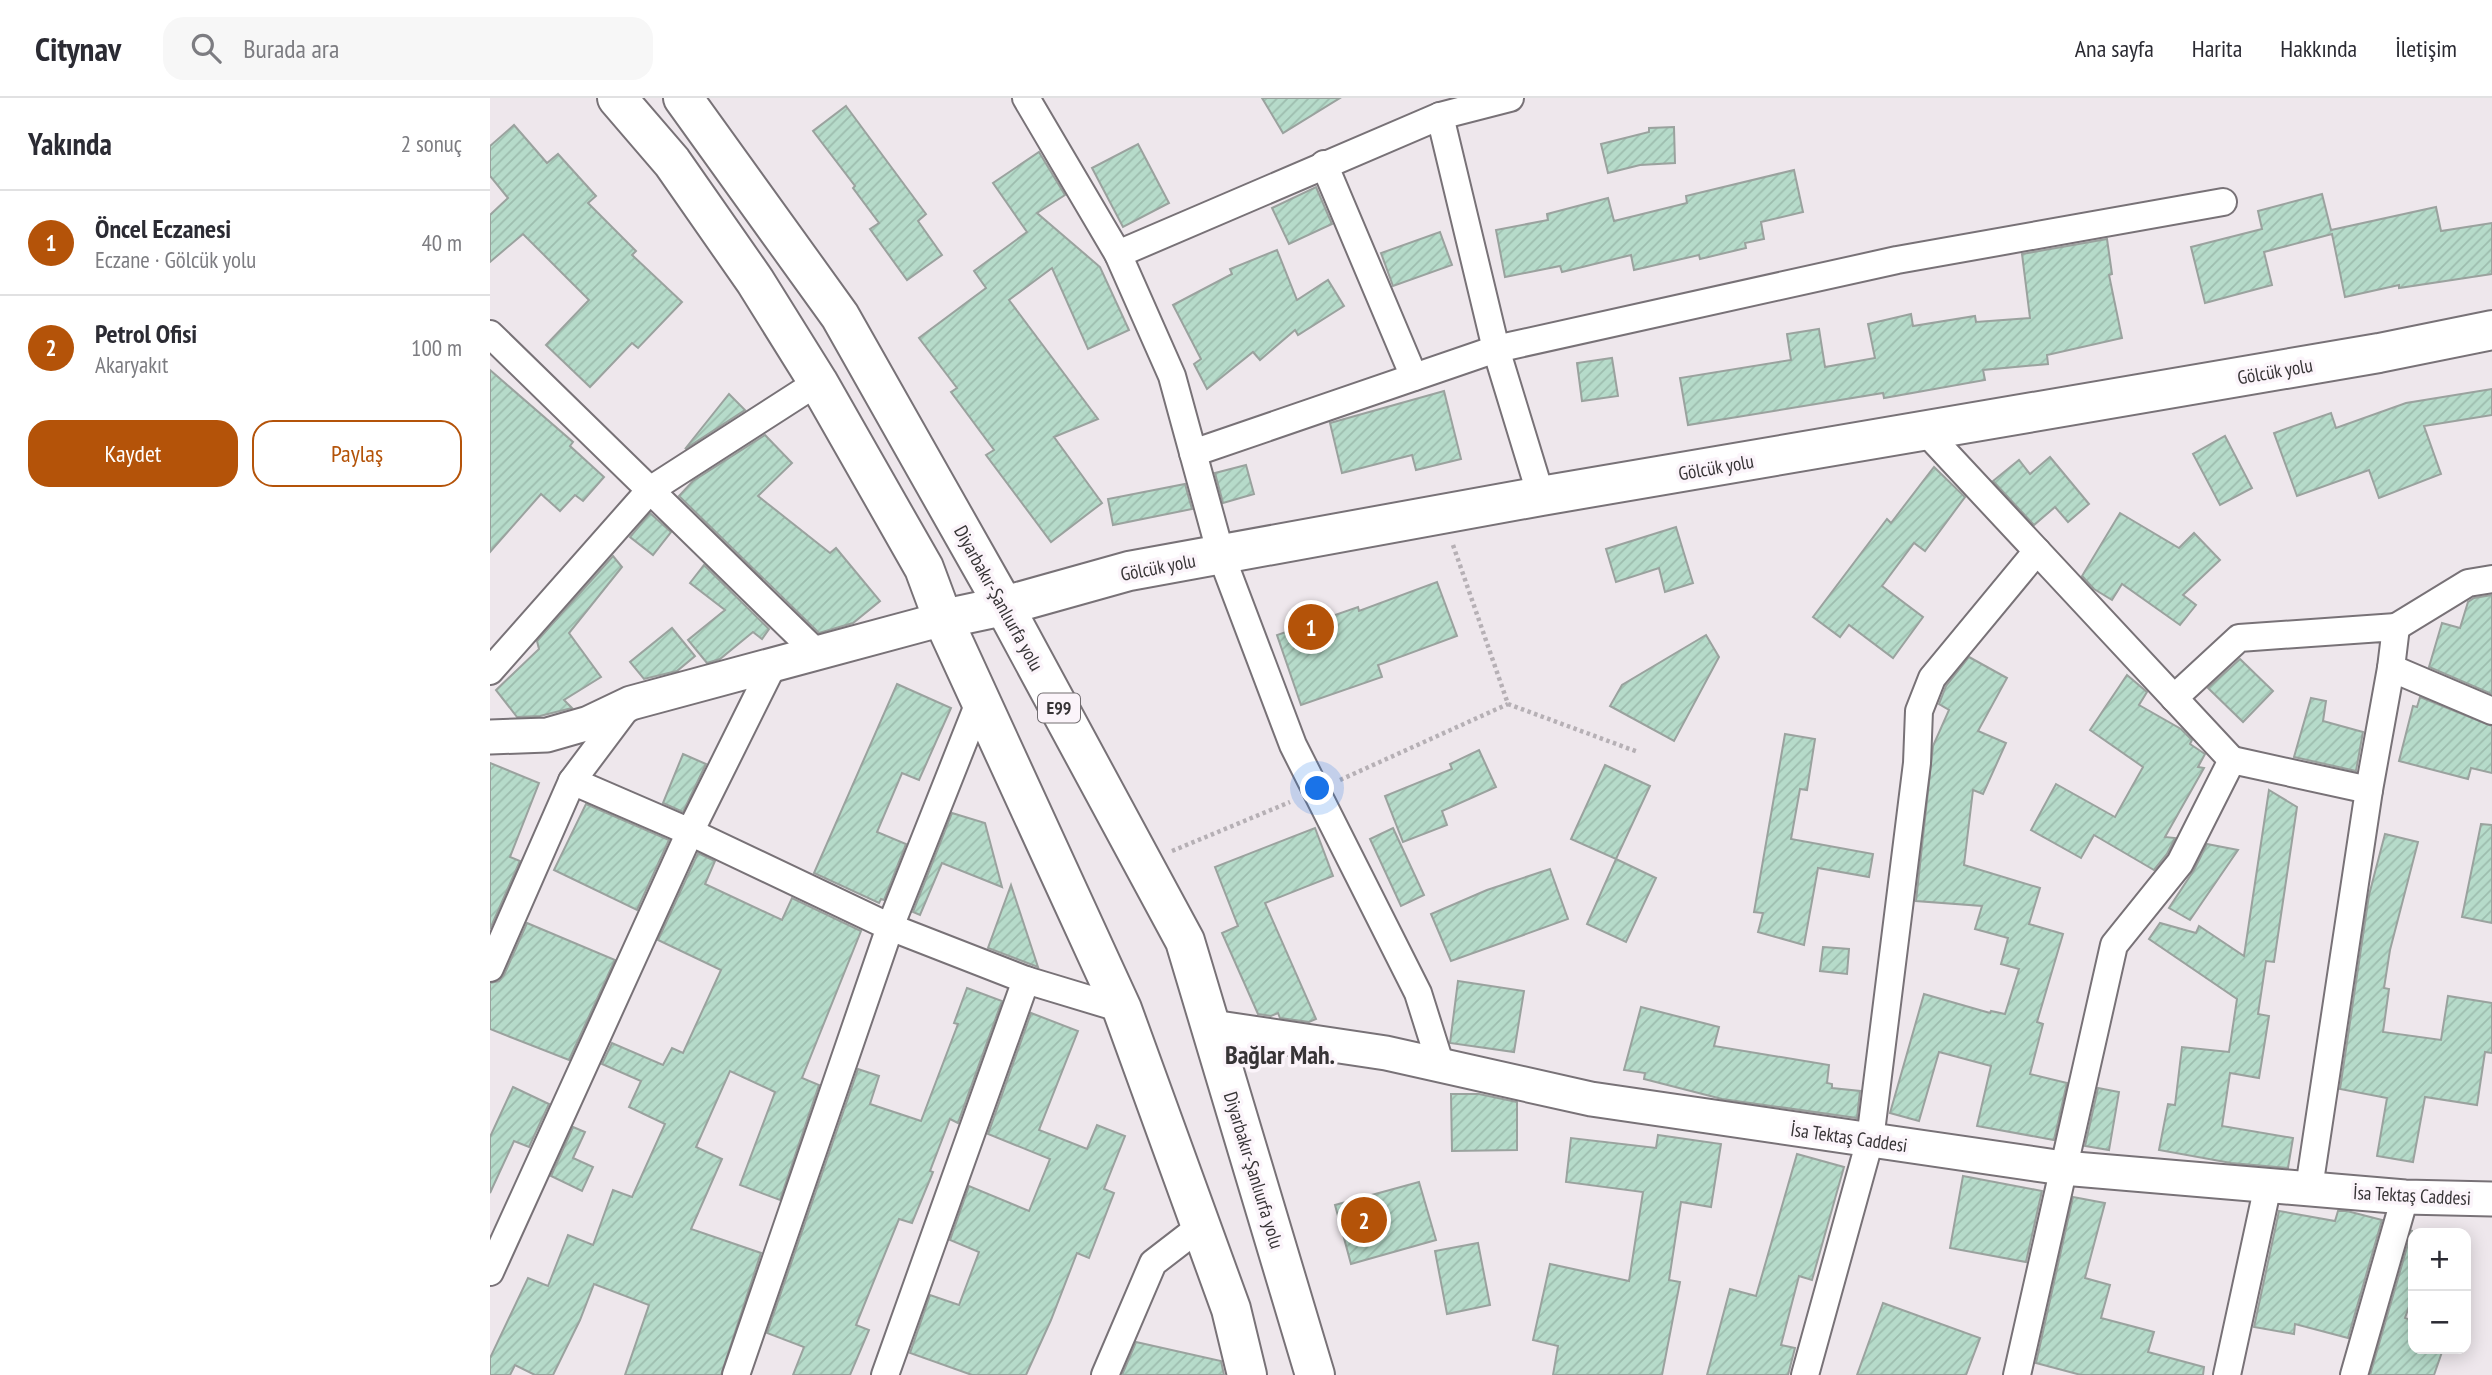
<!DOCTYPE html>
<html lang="tr">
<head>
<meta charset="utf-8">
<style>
	:root { --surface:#fff; --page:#f7f7f7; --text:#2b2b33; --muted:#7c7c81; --line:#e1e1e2; --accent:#b45309 }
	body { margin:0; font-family:"PT Sans Narrow",sans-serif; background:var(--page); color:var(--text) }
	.controls { position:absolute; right:21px; bottom:21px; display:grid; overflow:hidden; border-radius:14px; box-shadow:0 4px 18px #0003 }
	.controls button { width:63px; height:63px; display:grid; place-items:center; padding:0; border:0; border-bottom:2px solid var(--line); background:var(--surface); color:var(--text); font:35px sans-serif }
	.you { position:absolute; left:828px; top:691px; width:24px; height:24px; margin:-18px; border:5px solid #fff; border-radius:50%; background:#1a73e8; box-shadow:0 0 0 10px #1a73e833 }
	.badge { display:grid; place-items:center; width:46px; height:46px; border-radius:50%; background:var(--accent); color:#fff; font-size:23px; font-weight:700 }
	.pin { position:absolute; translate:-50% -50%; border:4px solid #fff; box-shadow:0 2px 7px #0006 }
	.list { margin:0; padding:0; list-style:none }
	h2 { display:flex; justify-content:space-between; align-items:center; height:91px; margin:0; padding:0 28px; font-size:30px }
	h2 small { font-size:23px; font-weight:400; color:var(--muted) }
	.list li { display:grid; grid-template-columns:46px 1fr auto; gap:21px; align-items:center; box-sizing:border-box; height:105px; padding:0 28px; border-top:2px solid var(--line) }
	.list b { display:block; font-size:26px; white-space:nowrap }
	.list p { margin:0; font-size:23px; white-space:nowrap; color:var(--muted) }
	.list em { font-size:23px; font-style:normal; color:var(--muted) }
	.actions { display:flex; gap:14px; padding:21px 28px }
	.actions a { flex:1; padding:16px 0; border:2px solid var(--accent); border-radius:21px; text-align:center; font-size:24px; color:var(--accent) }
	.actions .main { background:var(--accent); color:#fff }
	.icon { flex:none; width:38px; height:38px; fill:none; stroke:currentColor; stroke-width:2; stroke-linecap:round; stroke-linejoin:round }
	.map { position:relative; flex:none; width:2002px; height:1277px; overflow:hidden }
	header { display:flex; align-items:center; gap:42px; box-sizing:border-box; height:98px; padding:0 35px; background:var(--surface); border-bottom:2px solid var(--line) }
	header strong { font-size:33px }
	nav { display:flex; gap:38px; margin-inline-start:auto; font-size:24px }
	.search { width:490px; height:63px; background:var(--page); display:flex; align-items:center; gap:18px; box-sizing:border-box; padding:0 24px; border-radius:21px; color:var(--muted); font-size:26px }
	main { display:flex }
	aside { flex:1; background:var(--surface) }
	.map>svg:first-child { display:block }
	.building { fill:url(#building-hatch); stroke:#9aa29e; stroke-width:2 }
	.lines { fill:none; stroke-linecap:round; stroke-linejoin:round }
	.minor-casing { stroke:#787277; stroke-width:30 }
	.tertiary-casing { stroke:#787277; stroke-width:37 }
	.secondary-casing { stroke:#787277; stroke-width:42 }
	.trunk-casing { stroke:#787277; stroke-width:42 }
	.path { stroke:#b6b0b5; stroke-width:4.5; stroke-dasharray:3.5 3.5; stroke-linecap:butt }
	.minor { stroke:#fff; stroke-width:26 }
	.tertiary { stroke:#fff; stroke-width:33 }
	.secondary { stroke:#fff; stroke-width:38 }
	.trunk { stroke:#fff; stroke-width:38 }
	.labels { text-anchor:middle; stroke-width:7; stroke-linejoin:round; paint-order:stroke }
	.shield { fill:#fbf4fa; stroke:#726e71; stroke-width:2 }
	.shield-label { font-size:18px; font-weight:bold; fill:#373436 }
	.street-label { font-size:19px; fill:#373436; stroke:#fbf4fa }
	.district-label { font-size:26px; font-weight:bold; fill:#373436; stroke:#fbf4fa }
</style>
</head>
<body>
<header>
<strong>Citynav</strong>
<div class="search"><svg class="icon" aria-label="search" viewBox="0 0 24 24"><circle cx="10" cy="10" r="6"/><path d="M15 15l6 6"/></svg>Burada ara</div>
<nav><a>Ana sayfa</a><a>Harita</a><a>Hakkında</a><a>İletişim</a></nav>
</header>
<main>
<aside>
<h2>Yakında<small>2 sonuç</small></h2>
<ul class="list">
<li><span class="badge">1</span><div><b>Öncel Eczanesi</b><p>Eczane · Gölcük yolu</p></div><em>40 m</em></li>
<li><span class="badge">2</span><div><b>Petrol Ofisi</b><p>Akaryakıt</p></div><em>100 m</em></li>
</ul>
<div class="actions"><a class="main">Kaydet</a><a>Paylaş</a></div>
</aside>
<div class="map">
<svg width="2002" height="1277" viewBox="0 0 2002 1277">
	<defs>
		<pattern id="building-hatch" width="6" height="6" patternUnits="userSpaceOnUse" patternTransform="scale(1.75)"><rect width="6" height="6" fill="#b6dbca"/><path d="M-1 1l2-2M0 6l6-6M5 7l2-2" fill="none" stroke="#9dbdae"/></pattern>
	</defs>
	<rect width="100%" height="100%" fill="#eee7ec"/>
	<g class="building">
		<path d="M 772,0 L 850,0 L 793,35 Z"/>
		<path d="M 356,8 L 436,116 L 428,123 L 452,157 L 417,182 L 380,131 L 389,125 L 363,90 L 365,88 L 323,33 Z"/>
		<path d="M 24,27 L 57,65 L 68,56 L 106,98 L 98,105 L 146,153 L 142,157 L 192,204 L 148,250 L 142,245 L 100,289 L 56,247 L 99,202 L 33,136 L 0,164 L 0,117 L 18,100 L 0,78 L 0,48 Z"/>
		<path d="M 1184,29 L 1185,65 L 1150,67 L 1118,75 L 1111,46 L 1159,34 L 1159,30 Z"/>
		<path d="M 648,46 L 679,105 L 633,129 L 602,70 Z"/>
		<path d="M 549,54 L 575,97 L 547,115 L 610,169 L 639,232 L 598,251 L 562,170 L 519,202 L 608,321 L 564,339 L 612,405 L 561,444 L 496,357 L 504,352 L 461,294 L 467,290 L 429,240 L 496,190 L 484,173 L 537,134 L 503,85 Z"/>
		<path d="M 1304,72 L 1313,114 L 1271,124 L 1274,141 L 1255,145 L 1256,150 L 1210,161 L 1209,157 L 1144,172 L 1141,157 L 1072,174 L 1070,168 L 1015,179 L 1006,132 L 1058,122 L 1057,116 L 1118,100 L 1124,123 L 1197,105 L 1196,98 Z"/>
		<path d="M 826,89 L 842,126 L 799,146 L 782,110 Z"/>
		<path d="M 1832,96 L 1841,132 L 1946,109 L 1951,133 L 2002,125 L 2002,176 L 1909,190 L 1909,187 L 1855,199 L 1842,136 L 1774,154 L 1782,187 L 1715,205 L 1701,149 L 1772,131 L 1768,113 Z"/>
		<path d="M 950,134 L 962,167 L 903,188 L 891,155 Z"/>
		<path d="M 1617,141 L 1622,176 L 1619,177 L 1632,240 L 1557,257 L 1558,266 L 1493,272 L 1495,282 L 1394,300 L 1393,295 L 1198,327 L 1190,280 L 1301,262 L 1297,236 L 1329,231 L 1335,269 L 1385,260 L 1378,226 L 1421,216 L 1423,228 L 1485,218 L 1486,224 L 1540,220 L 1532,156 Z"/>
		<path d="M 787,152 L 807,202 L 838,182 L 854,208 L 808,237 L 805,232 L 770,262 L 763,254 L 717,291 L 704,266 L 711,261 L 683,207 L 742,176 L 740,171 Z"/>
		<path d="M 1122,260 L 1128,298 L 1092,303 L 1087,265 Z"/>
		<path d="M 0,272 L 83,344 L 80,348 L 114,379 L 93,403 L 85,397 L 70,413 L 51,396 L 0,454 Z"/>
		<path d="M 2002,291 L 2002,317 L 1934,328 L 1951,376 L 1889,400 L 1879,372 L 1807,398 L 1784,335 L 1841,315 L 1846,330 L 1916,305 Z"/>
		<path d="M 954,293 L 971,361 L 926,372 L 922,357 L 852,375 L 840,325 Z"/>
		<path d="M 239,296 L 255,312 L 195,351 Z"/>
		<path d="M 275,337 L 302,365 L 268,398 L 340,455 L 346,450 L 390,503 L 363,525 L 329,535 L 189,398 L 203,383 Z"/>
		<path d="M 1735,338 L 1762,390 L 1730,407 L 1703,356 Z"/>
		<path d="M 1560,359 L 1599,406 L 1578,424 L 1565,409 L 1544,427 L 1503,383 L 1529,362 L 1540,376 Z"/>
		<path d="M 756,367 L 764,396 L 733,405 L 725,375 Z"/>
		<path d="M 1444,369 L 1475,399 L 1435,453 L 1424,445 L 1392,488 L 1433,519 L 1403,560 L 1359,527 L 1350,539 L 1323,519 L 1397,421 L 1401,425 Z"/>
		<path d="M 695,386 L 702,411 L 623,427 L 618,401 Z"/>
		<path d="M 160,415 L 181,434 L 163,457 L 140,439 Z"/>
		<path d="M 1630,415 L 1689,450 L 1704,435 L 1730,462 L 1693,497 L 1706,507 L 1690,527 L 1632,486 L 1622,502 L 1604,491 L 1592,478 Z"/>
		<path d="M 1186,429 L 1203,485 L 1175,494 L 1169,470 L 1126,484 L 1116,451 Z"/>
		<path d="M 123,458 L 132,469 L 79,535 L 111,579 L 74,602 L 82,610 L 50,618 L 27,619 L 6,592 L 49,551 L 47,543 Z"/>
		<path d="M 214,467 L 279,531 L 272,541 L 263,534 L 230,561 L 217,565 L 198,542 L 235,512 L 200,485 Z"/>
		<path d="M 947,484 L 967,538 L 888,567 L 892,579 L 811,607 L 787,537 L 868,509 L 869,513 Z"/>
		<path d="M 2002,497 L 2002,596 L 1939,569 L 1952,525 L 1970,530 L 1978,504 L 1984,500 Z"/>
		<path d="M 182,530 L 205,558 L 187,573 L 154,581 L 140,564 Z"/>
		<path d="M 1216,537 L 1229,559 L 1184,643 L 1120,608 L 1132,587 Z"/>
		<path d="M 1479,559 L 1517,580 L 1488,633 L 1516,645 L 1493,696 L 1483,692 L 1474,767 L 1550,790 L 1539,826 L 1573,836 L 1547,924 L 1553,926 L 1540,976 L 1577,985 L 1564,1042 L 1487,1028 L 1501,968 L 1449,954 L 1429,1023 L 1400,1015 L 1434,896 L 1500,915 L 1501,913 L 1515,916 L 1529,871 L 1511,866 L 1518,840 L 1485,831 L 1492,808 L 1426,803 L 1443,648 L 1459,612 L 1449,606 L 1456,588 Z"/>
		<path d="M 1750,561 L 1783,593 L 1753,624 L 1718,590 Z"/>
		<path d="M 1637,577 L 1657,594 L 1649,607 L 1691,631 L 1702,642 L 1700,646 L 1715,656 L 1708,669 L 1714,670 L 1675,739 L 1685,740 L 1677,756 L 1664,772 L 1604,737 L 1591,760 L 1541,732 L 1566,686 L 1625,719 L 1653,669 L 1600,632 Z"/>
		<path d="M 407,586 L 461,610 L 429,682 L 412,675 L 387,734 L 416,746 L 394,802 L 391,801 L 389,805 L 324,775 Z"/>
		<path d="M 1930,599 L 2002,628 L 2002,675 L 1981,670 L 1978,681 L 1909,663 L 1923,608 L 1927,609 Z"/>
		<path d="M 1821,600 L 1836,603 L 1833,623 L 1873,634 L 1866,673 L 1804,659 Z"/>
		<path d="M 1295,636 L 1325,641 L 1317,692 L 1310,691 L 1301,741 L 1383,756 L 1379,779 L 1328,770 L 1314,847 L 1268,834 L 1273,815 L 1264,814 Z"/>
		<path d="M 989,652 L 1006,689 L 952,713 L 957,727 L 913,744 L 895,698 L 962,671 L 960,666 Z"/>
		<path d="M 193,656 L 216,666 L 193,714 L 173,705 Z"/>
		<path d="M 0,665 L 49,685 L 20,759 L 30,763 L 0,831 Z"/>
		<path d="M 1115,667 L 1160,688 L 1126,761 L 1081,741 Z"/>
		<path d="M 1779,692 L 1807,709 L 1784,864 L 1776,863 L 1768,916 L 1779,918 L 1769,980 L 1740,975 L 1732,1028 L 1803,1040 L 1798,1070 L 1741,1065 L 1669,1052 L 1678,1006 L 1685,1007 L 1692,949 L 1739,954 L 1747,901 L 1659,841 L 1670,825 L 1706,835 L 1709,828 L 1754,858 Z"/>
		<path d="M 96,706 L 179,742 L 147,812 L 64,772 Z"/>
		<path d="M 462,715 L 495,725 L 512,789 L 452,765 L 430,817 L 423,814 Z"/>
		<path d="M 1991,726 L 2002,727 L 2002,825 L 1972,819 Z"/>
		<path d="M 825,730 L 843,778 L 775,805 L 826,921 L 819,924 L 790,920 L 788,915 L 781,918 L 768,916 L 732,835 L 748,828 L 725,769 Z"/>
		<path d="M 903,730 L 934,797 L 911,808 L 880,741 Z"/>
		<path d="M 1895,736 L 1928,744 L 1900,852 L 1894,890 L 1899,891 L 1893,934 L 1951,942 L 1958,898 L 2002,905 L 2002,955 L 1995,954 L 1987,1007 L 1935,999 L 1923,1064 L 1887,1058 L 1897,1000 L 1850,991 L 1879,797 Z"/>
		<path d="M 1717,746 L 1748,752 L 1700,822 L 1679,810 L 1704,772 Z"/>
		<path d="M 208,755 L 225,763 L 215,786 L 292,822 L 302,800 L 371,833 L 312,980 L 329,987 L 290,1102 L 250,1087 L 285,994 L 240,973 L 206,1049 L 232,1061 L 201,1131 L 271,1155 L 231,1277 L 135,1277 L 159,1207 L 104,1186 L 90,1222 L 63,1277 L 45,1277 L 25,1267 L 20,1277 L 0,1277 L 0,1260 L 38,1180 L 58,1188 L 78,1137 L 103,1147 L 123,1092 L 142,1099 L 175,1026 L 139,1009 L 151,983 L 112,966 L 122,945 L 173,967 L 182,950 L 193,955 L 231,872 L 168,842 Z"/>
		<path d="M 1126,761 L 1166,780 L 1136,844 L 1097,826 Z"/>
		<path d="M 1060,771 L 1078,821 L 961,863 L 941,816 L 997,792 Z"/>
		<path d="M 521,787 L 548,869 L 498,850 Z"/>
		<path d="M 37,825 L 125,862 L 79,962 L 0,931 L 0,885 L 9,883 L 14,877 Z"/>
		<path d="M 1333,849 L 1359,851 L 1357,876 L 1330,873 Z"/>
		<path d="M 968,883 L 1034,893 L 1024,954 L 960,945 Z"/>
		<path d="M 477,890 L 512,903 L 468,1025 L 460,1021 L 440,1073 L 443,1074 L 422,1125 L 409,1121 L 366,1227 L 379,1232 L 360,1277 L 303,1277 L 314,1249 L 277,1235 L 368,971 L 389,978 L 380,1006 L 431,1023 L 468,926 L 464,925 Z"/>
		<path d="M 1151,909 L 1229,929 L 1224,948 L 1339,967 L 1337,985 L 1342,986 L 1342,990 L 1370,993 L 1367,1020 L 1232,1001 L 1154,981 L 1155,975 L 1134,972 Z"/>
		<path d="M 541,915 L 588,933 L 549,1032 L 597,1051 L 607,1027 L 635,1038 L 614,1091 L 624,1095 L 599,1160 L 587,1155 L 561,1222 L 536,1277 L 482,1277 L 420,1255 L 440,1197 L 469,1207 L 489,1154 L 460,1142 L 479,1088 L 539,1113 L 560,1061 L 498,1036 Z"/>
		<path d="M 23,989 L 59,1006 L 39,1049 L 24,1043 L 0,1095 L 0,1039 Z"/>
		<path d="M 1608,990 L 1629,994 L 1619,1052 L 1595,1048 Z"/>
		<path d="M 961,996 L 989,996 L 1027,1004 L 1027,1052 L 962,1053 Z"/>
		<path d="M 83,1029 L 95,1034 L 83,1060 L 103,1069 L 92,1093 L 61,1078 Z"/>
		<path d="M 1168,1037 L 1231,1046 L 1221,1109 L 1191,1104 L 1179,1182 L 1190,1184 L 1172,1277 L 1063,1277 L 1068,1248 L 1043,1242 L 1060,1166 L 1139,1183 L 1153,1094 L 1076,1084 L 1081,1040 L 1166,1050 Z"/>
		<path d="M 1307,1056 L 1354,1069 L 1322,1182 L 1309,1178 L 1291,1247 L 1305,1250 L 1298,1277 L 1217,1277 L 1240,1191 L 1266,1198 Z"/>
		<path d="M 1473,1078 L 1552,1093 L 1536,1164 L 1460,1150 Z"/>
		<path d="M 929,1084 L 946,1142 L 861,1166 L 845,1107 Z"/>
		<path d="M 1583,1099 L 1615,1105 L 1595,1180 L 1620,1187 L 1611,1220 L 1664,1234 L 1658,1254 L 1714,1269 L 1713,1277 L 1591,1277 L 1546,1265 Z"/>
		<path d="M 1789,1113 L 1845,1123 L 1848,1113 L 1857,1113 L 1892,1122 L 1858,1240 L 1805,1226 L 1804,1236 L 1764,1229 Z"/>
		<path d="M 1922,1132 L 1923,1197 L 1915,1220 L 1923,1223 L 1923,1251 L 1953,1251 L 1944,1277 L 1880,1277 Z"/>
		<path d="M 988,1145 L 1000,1207 L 957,1216 L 945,1153 Z"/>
		<path d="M 1393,1205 L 1490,1240 L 1476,1277 L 1367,1277 Z"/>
		<path d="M 646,1244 L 731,1263 L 734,1277 L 632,1277 Z"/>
	</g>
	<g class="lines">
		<g class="minor-casing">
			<g id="minor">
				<path d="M 536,0 L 628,156 L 682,278 L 731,457 L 803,647 L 928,895 L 951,968"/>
				<path d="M 950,18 L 1006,251 L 1051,398"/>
				<path d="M 834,66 L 924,279"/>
				<path d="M 628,156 L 950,18 L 1020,0"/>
				<path d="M 0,236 L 327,555"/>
				<path d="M 1436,334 L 1742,662"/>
				<path d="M 703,355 L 1006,251 L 1407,162 L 1733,104"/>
				<path d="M 1906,529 L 1978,485 L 2002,481"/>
				<path d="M 1901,570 L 2002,613"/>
				<path d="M 0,573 L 160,392 L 328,284"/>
				<path d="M 1684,600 L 1749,540 L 1906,529 L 1901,570 L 1879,692"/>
				<path d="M 490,602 L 400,829 L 536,882 L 632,911"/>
				<path d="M 82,683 L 200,734 L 283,567"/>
				<path d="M 0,870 L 82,683 L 139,607"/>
				<path d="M 0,1174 L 200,734 L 400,829 L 246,1277"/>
				<path d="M 395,1277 L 536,882"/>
				<path d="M 615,1277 L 663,1165 L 711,1128"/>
				<path d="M 1315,1277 L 1380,1042 L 1427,665 L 1429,613 L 1442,580 L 1547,453"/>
				<path d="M 1527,1277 L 1624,847 L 1690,765 L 1742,662 L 1879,692 L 1819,1090"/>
				<path d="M 1737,1277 L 1778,1087"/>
				<path d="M 1864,1277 L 1915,1099"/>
			</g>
		</g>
		<g class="tertiary-casing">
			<g id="tertiary">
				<path d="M 0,639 L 57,637 L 99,625 L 141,605 L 453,521"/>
				<path d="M 722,929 L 896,955 L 1101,1001 L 1573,1070 L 1915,1099 L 2002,1101"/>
			</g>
		</g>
		<g class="secondary-casing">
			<path id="secondary" d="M 453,521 L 514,508 L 639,473 L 1051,398 L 1889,255 L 2002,232"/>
		</g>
		<g class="trunk-casing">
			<g id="trunk">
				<path d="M 127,0 L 182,64 L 265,183 L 328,284 L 434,470 L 453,521 L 632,911 L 741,1211 L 757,1277"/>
				<path d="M 193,0 L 350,218 L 514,508 L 695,843 L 825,1277"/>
			</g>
		</g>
		<g class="path">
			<path d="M 963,447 L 1018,606 L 1148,654"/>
			<path d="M 850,682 L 1018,606"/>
			<path d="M 682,753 L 800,704"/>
		</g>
		<use href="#minor" class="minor"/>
		<use href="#tertiary" class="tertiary"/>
		<use href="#secondary" class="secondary"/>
		<use href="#trunk" class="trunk"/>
	</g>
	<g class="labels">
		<rect class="shield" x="548" y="595.5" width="42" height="29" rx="5"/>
		<g class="shield-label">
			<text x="569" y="616">E99</text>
		</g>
		<g class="street-label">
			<text transform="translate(1785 273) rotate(-10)" y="7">Gölcük yolu</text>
			<text transform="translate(1226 369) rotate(-10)" y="7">Gölcük yolu</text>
			<text transform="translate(668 469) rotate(-11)" y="7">Gölcük yolu</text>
			<text transform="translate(509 500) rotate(61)" y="7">Diyarbakır-Şanlıurfa yolu</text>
			<text transform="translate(1359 1039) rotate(8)" y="7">İsa Tektaş Caddesi</text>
			<text transform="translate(764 1072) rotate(73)" y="7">Diyarbakır-Şanlıurfa yolu</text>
			<text transform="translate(1922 1097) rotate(3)" y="7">İsa Tektaş Caddesi</text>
		</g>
		<g class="district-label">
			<text x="790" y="966">Bağlar Mah.</text>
		</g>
	</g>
</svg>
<div class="controls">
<button>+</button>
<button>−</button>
</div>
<div class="you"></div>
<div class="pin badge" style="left:821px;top:529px">1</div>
<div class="pin badge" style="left:874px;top:1122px">2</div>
</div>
</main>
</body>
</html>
